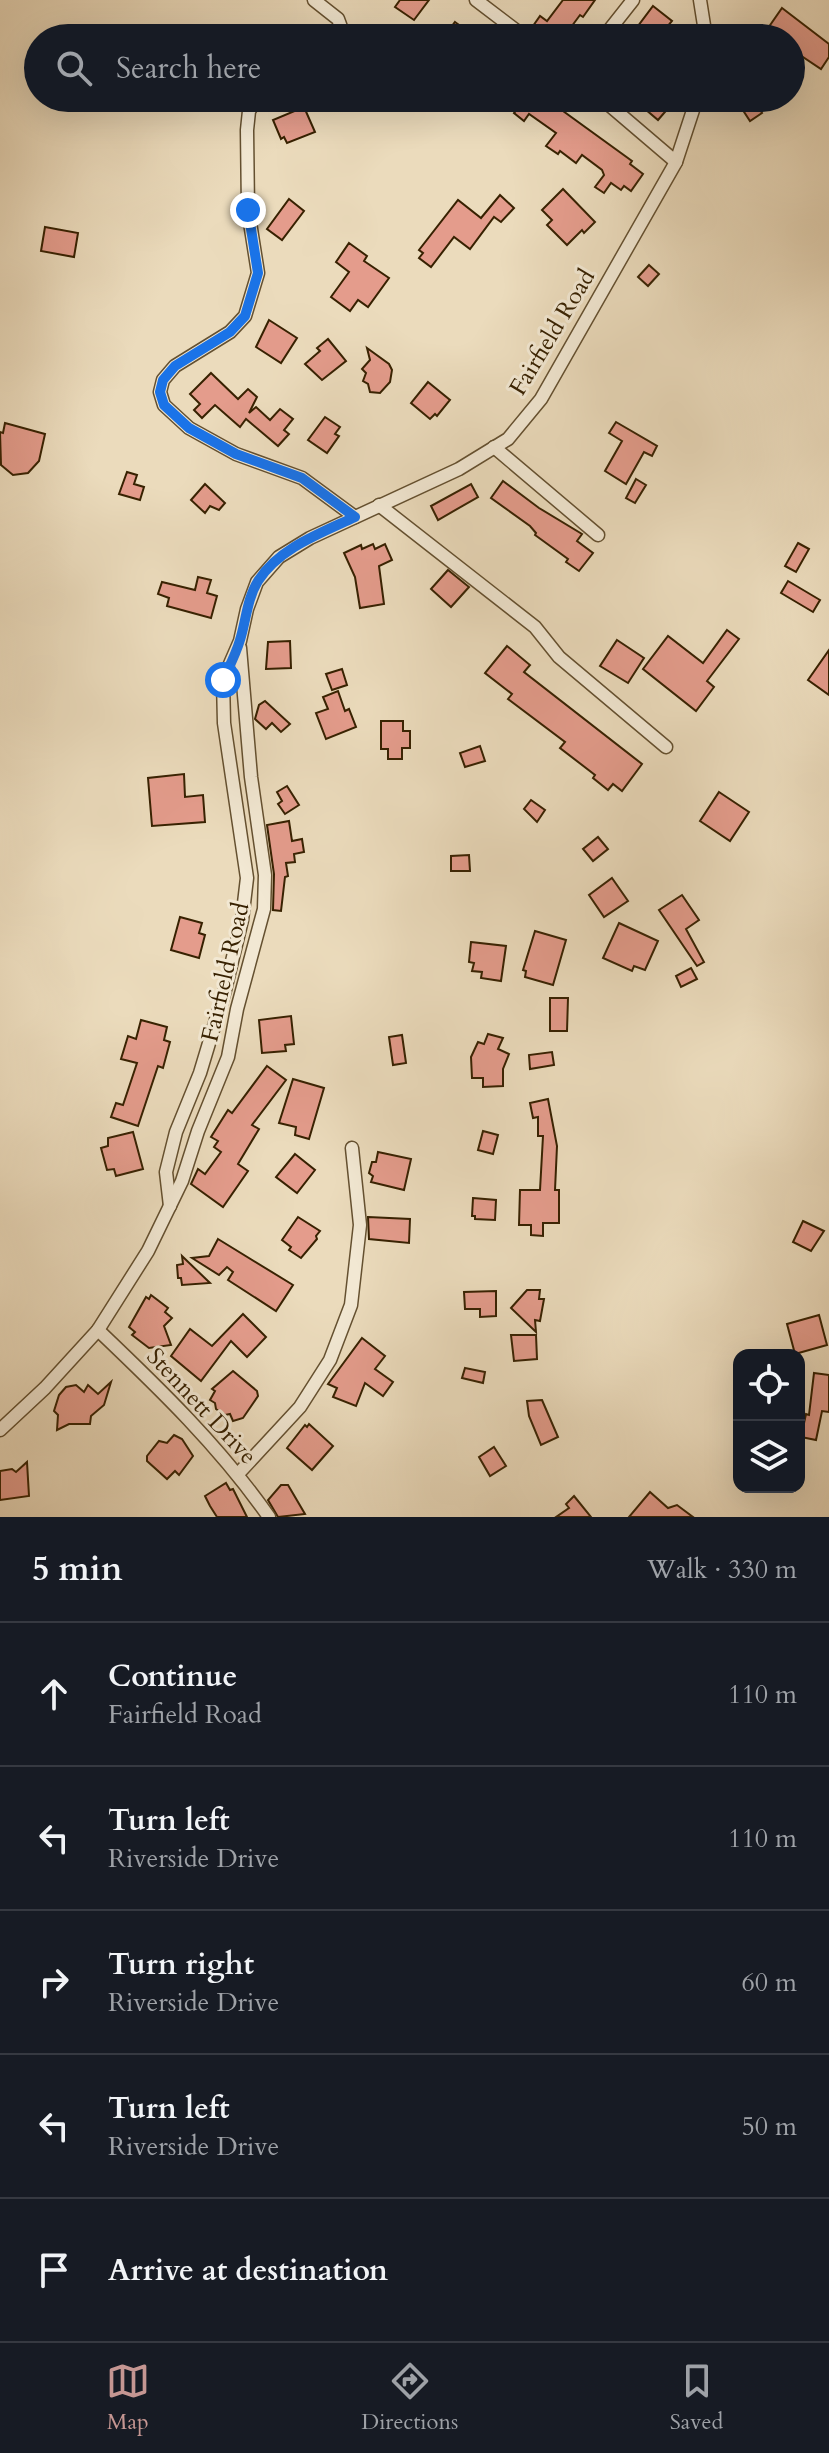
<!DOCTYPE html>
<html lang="en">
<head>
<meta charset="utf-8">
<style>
	:root { --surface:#171b24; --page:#242831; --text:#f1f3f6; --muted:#9ea1a6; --line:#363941; --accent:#c59692 }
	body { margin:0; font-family:Cardo,serif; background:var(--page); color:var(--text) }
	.controls { position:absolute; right:24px; bottom:24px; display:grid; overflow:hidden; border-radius:16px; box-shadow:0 8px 32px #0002 }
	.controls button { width:72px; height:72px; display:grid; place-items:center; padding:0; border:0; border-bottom:2px solid var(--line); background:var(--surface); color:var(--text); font:40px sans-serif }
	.stop { position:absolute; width:24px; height:24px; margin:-18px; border:6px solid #1a73e8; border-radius:50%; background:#fff }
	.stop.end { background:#1a73e8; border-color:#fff; box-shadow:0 2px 8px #0008 }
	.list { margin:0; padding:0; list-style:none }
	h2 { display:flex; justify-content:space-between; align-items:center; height:104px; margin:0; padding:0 32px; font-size:34px }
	h2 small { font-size:26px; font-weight:400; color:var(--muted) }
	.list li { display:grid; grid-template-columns:52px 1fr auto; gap:24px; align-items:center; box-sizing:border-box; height:144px; padding:0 32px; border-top:2px solid var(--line) }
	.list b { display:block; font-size:30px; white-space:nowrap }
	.list p { margin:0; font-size:26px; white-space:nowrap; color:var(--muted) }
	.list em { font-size:26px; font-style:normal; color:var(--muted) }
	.icon { flex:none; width:44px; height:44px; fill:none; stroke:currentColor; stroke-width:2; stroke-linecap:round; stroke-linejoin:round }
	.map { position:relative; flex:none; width:829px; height:1517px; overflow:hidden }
	.search { position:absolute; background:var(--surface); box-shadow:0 8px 32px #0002; left:24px; right:24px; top:24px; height:88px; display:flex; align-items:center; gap:20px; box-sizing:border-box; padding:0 28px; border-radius:44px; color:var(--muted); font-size:30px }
	.sheet { height:824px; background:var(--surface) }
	nav { display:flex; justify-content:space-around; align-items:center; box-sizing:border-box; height:112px; border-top:2px solid var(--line); background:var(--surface); font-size:22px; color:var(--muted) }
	nav a { display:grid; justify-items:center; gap:4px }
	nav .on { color:var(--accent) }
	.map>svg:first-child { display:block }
	.building { fill:#e49c8c; stroke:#372101; stroke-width:2 }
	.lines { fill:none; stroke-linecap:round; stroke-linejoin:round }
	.street-casing { stroke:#645030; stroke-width:15 }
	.street { stroke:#f2e8d3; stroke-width:12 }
	.route { stroke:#1a73e8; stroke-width:10 }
	.labels { text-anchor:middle; stroke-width:6; stroke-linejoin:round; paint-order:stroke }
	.street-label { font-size:24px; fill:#372101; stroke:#f2e8d3 }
</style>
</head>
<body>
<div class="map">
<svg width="829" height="1517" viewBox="0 0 829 1517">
	<rect width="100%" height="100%" fill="#ebdbbc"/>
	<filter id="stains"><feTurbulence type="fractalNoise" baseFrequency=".0025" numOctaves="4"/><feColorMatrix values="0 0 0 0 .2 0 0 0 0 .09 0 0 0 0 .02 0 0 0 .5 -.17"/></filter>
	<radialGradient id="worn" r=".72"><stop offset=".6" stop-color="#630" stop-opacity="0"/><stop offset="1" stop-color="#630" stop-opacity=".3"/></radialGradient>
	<g class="building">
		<path d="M 400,0 L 429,0 L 414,20 L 395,7 Z"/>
		<path d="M 563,0 L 595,0 L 583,17 L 580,15 L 563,38 L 549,38 L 533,26 L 540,16 L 547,21 Z"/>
		<path d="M 653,6 L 672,21 L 658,38 L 629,38 Z"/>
		<path d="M 782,8 L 829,44 L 829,57 L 821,69 L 791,49 L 791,38 L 775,38 L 766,31 Z"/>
		<path d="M 455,22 L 477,38 L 443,38 Z"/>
		<path d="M 508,98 L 545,98 L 632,161 L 630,164 L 643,174 L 631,191 L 624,186 L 621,190 L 611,183 L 604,193 L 595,187 L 604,175 L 602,170 L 582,155 L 576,163 L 560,151 L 558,154 L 546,146 L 556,133 L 529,114 L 524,121 L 514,113 L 519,107 Z"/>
		<path d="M 632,98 L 677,98 L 658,120 Z"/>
		<path d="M 735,98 L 753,98 L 762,113 L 750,121 Z"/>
		<path d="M 304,107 L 315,132 L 287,143 L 284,137 L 281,139 L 273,120 Z"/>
		<path d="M 563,189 L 595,222 L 584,233 L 582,230 L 567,245 L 547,225 L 552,220 L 542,210 Z"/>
		<path d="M 500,195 L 514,208 L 501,222 L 494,217 L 470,249 L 454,237 L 431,267 L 419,258 L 423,253 L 419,250 L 458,200 L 481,218 Z"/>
		<path d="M 289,199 L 304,211 L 282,240 L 267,229 Z"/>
		<path d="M 45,227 L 78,233 L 74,257 L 41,251 Z"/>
		<path d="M 349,243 L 367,256 L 364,261 L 389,278 L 368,307 L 358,300 L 350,311 L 331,297 L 349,272 L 336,262 Z"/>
		<path d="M 649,265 L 659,274 L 648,286 L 638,277 Z"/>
		<path d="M 269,320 L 297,338 L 281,363 L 256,347 Z"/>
		<path d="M 328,339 L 346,361 L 322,380 L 305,364 L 320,351 L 317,348 Z"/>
		<path d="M 367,348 L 389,364 L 392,370 L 390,382 L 380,393 L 370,392 L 368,384 L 363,381 L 366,373 L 362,369 L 370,360 Z"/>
		<path d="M 211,373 L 238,399 L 248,389 L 257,397 L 249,413 L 256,407 L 270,420 L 280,409 L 293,419 L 284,430 L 289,434 L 278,446 L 246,419 L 240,427 L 215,405 L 202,418 L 194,410 L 200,404 L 190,394 Z"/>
		<path d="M 428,382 L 450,400 L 437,416 L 435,414 L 430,419 L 411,403 Z"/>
		<path d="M 325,417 L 340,427 L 335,434 L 339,436 L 327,453 L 308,440 Z"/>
		<path d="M 616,422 L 657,446 L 652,456 L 644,452 L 626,484 L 605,471 L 622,441 L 609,433 Z"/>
		<path d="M 5,423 L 45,434 L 39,461 L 28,473 L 13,475 L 1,465 L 0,432 L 3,433 Z"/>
		<path d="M 127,472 L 137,475 L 134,484 L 144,487 L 140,500 L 119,494 Z"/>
		<path d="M 636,479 L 646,485 L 635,503 L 626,498 Z"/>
		<path d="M 503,481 L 539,508 L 582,534 L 577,541 L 593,553 L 579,571 L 566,562 L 568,559 L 535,535 L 536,533 L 530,526 L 491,498 Z"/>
		<path d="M 205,484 L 225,503 L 219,510 L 210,506 L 205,513 L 191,500 Z"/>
		<path d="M 471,484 L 478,497 L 438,520 L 431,506 Z"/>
		<path d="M 798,543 L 809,549 L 796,572 L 785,566 Z"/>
		<path d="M 373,544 L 375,549 L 385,544 L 392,560 L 379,566 L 384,604 L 360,608 L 355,577 L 344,553 L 361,545 L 362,549 Z"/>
		<path d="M 448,570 L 469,587 L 451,607 L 431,589 Z"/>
		<path d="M 198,577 L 211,580 L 207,593 L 217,596 L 211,618 L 167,606 L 169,598 L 158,594 L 162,582 L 195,590 Z"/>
		<path d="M 788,581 L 820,600 L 813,612 L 781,593 Z"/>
		<path d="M 727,630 L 739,639 L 707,681 L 714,687 L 696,711 L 643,669 L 668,636 L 703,663 Z"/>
		<path d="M 617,640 L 644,658 L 628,683 L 600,666 Z"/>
		<path d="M 290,641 L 291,668 L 266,669 L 268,642 Z"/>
		<path d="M 507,646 L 530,665 L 524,672 L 642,764 L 622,791 L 613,784 L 608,790 L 593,778 L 595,775 L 560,748 L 565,742 L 508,699 L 512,694 L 485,673 Z"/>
		<path d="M 829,650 L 829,695 L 808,680 Z"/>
		<path d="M 342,669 L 347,685 L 332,690 L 326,674 Z"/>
		<path d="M 338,691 L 345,711 L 349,709 L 356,727 L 326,739 L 316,713 L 328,709 L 323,697 Z"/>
		<path d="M 265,701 L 290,724 L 281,732 L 272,723 L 266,729 L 255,719 L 259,705 Z"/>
		<path d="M 381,721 L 403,721 L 403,731 L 410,731 L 410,748 L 402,748 L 402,759 L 388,759 L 388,749 L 381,749 Z"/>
		<path d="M 480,746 L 485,761 L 465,767 L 460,753 Z"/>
		<path d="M 184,774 L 185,797 L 203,795 L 205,822 L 152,826 L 148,778 Z"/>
		<path d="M 287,786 L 299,805 L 285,814 L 278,804 L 282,801 L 277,792 Z"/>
		<path d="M 719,792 L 749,812 L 730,841 L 700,821 Z"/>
		<path d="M 531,800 L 545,810 L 537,822 L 524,809 Z"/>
		<path d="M 289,821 L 292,841 L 302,839 L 304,852 L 294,854 L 295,862 L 286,863 L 288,876 L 285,877 L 281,911 L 273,910 L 274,874 L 267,825 Z"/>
		<path d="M 598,837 L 608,849 L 593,861 L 583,849 Z"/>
		<path d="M 469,855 L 470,871 L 451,871 L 451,856 Z"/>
		<path d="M 612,878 L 628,901 L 604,917 L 589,895 Z"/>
		<path d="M 682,895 L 699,920 L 686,929 L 704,962 L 697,966 L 659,910 Z"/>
		<path d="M 180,917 L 202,923 L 199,933 L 205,935 L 199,958 L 171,950 Z"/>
		<path d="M 619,923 L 658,941 L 645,970 L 634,966 L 632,971 L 603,958 Z"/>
		<path d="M 535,931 L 566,940 L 553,985 L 525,977 L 526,971 L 523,970 Z"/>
		<path d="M 471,942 L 506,946 L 501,981 L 481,978 L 482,972 L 472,971 L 474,963 L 469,962 Z"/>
		<path d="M 691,968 L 697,979 L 681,987 L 676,976 Z"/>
		<path d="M 550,998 L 568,998 L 567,1031 L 550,1031 Z"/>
		<path d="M 291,1016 L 294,1044 L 285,1045 L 286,1051 L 262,1053 L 259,1020 Z"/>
		<path d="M 141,1020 L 167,1027 L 164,1040 L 170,1042 L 163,1068 L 158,1066 L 138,1126 L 111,1117 L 116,1103 L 123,1105 L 137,1063 L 121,1059 L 128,1036 L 136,1039 Z"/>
		<path d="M 488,1034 L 503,1038 L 498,1049 L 509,1054 L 503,1069 L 503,1086 L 483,1087 L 483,1078 L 472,1078 L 471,1057 L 478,1042 L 484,1044 Z"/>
		<path d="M 402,1035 L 406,1063 L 393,1065 L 389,1037 Z"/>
		<path d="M 552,1052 L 554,1065 L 530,1069 L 529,1055 Z"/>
		<path d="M 267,1066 L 286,1080 L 252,1125 L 259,1129 L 238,1164 L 248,1171 L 223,1207 L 191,1184 L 198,1169 L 205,1174 L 221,1152 L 214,1147 L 218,1141 L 211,1137 L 228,1110 L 232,1113 Z"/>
		<path d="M 293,1079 L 324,1088 L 309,1139 L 295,1135 L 296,1127 L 279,1123 Z"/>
		<path d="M 548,1099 L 557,1146 L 555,1190 L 559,1190 L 559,1223 L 543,1223 L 543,1236 L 531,1235 L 531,1225 L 519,1225 L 520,1190 L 540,1190 L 543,1136 L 538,1136 L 538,1117 L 533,1118 L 530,1103 Z"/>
		<path d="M 483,1131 L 498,1135 L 493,1154 L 478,1150 Z"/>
		<path d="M 133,1132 L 143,1169 L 116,1176 L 114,1169 L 107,1170 L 101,1148 L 108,1146 L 108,1138 Z"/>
		<path d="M 378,1152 L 411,1159 L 404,1190 L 371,1182 L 373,1176 L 369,1173 L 372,1162 L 376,1162 Z"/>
		<path d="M 295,1154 L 315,1170 L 297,1193 L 276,1177 Z"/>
		<path d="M 473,1198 L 496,1200 L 495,1220 L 475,1219 L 475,1216 L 472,1216 Z"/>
		<path d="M 298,1217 L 320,1231 L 316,1236 L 317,1239 L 301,1258 L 289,1250 L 291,1247 L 282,1240 Z"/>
		<path d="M 368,1217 L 410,1219 L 409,1243 L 369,1239 Z"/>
		<path d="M 803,1221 L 824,1231 L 811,1251 L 793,1242 Z"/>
		<path d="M 218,1239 L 293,1285 L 276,1311 L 228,1280 L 233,1272 L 227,1267 L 219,1275 L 192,1258 L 209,1256 Z"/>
		<path d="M 182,1256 L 210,1283 L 182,1285 L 181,1278 L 178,1278 L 177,1265 L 183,1264 Z"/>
		<path d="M 527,1290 L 540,1290 L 539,1299 L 544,1299 L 540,1321 L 535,1320 L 536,1332 L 511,1308 Z"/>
		<path d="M 496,1291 L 496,1316 L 480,1317 L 480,1309 L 465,1309 L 464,1292 Z"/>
		<path d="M 151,1295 L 168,1308 L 165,1312 L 172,1318 L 164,1326 L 171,1345 L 149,1348 L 132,1335 L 135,1332 L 129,1327 L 146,1297 L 149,1299 Z"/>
		<path d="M 243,1314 L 266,1337 L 247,1357 L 231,1341 L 201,1381 L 171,1356 L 190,1329 L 212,1346 Z"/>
		<path d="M 819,1315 L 827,1345 L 795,1354 L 787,1324 Z"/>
		<path d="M 511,1335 L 536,1335 L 537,1359 L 514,1361 Z"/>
		<path d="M 362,1338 L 385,1356 L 375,1369 L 393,1382 L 383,1396 L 365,1383 L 356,1406 L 333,1397 L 337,1388 L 328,1384 Z"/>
		<path d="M 465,1368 L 485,1372 L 483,1383 L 462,1378 Z"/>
		<path d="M 233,1371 L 257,1391 L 258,1396 L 243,1418 L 233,1421 L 230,1414 L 225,1415 L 216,1409 L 215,1403 L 210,1400 L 215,1391 L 212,1389 Z"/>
		<path d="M 814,1373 L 829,1375 L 829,1412 L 822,1411 L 816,1440 L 801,1437 L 806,1414 L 809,1415 Z"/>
		<path d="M 111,1382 L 104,1405 L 91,1416 L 90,1424 L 69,1424 L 57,1430 L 58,1415 L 54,1411 L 59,1395 L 66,1387 L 76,1385 L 84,1392 L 88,1385 L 98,1394 Z"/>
		<path d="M 542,1400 L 558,1437 L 541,1445 L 529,1416 L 527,1401 Z"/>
		<path d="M 309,1424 L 333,1446 L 312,1470 L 287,1448 L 305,1425 L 307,1427 Z"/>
		<path d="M 174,1435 L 182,1439 L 193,1456 L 179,1475 L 175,1471 L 167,1479 L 147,1461 L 147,1456 L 159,1441 L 167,1443 Z"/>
		<path d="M 494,1447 L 506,1466 L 490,1476 L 479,1457 Z"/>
		<path d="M 27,1462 L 29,1496 L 0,1500 L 0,1471 L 12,1469 L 16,1472 Z"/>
		<path d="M 226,1483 L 230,1490 L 233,1489 L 247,1517 L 217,1517 L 210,1506 L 205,1496 Z"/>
		<path d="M 281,1485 L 288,1485 L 305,1514 L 278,1517 L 268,1500 Z"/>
		<path d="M 650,1492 L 668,1508 L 677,1505 L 693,1517 L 629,1517 Z"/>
		<path d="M 574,1496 L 591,1517 L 556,1517 L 569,1508 L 566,1504 Z"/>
	</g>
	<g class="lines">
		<g class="street-casing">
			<g id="street">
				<path d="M 314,0 L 338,19 L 345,38"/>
				<path d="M 476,0 L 526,38"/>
				<path d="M 700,0 L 706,38"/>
				<path d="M 603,38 L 633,0"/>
				<path d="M 257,98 L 249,111 L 247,130 L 248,210 L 258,273 L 245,316 L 230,332 L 175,366 L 163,380 L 160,392 L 164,405 L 189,428 L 236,454 L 302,478 L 355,517"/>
				<path d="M 601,98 L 676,162"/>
				<path d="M 494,447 L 598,535"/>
				<path d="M 379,505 L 535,627 L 559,657 L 666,747"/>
				<path d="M 170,1206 L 166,1172 L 176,1132 L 200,1073 L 225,990 L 242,920 L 247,878 L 224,723 L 223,680 L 240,641 L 247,609 L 257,582 L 279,557 L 310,538 L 459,469 L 508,439 L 541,399 L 676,162 L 697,98"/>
				<path d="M 98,1330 C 160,1389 220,1447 269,1517"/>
				<path d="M 0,1430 L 45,1388 L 98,1330 L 148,1251 L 182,1181 L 198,1131 L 228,1057 L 237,1009 L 264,909 L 265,875 L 251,777 L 240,648"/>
				<path d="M 238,1474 L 300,1407 L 330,1360 L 351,1305 L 360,1225 L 352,1148"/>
			</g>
		</g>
		<use href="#street" class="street"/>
	</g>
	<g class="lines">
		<path class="route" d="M 223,680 C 229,667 236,654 240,640 C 246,621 247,599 258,581 C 279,548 321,533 355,517 L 302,478 L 236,454 L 189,428 L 164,405 L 160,392 L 163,380 L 175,366 L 230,332 L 245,316 L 258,273 L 248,210"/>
	</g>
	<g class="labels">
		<g class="street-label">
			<text transform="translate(552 332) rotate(-59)" y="8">Fairfield Road</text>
			<text transform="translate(225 972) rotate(-77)" y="8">Fairfield Road</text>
			<text transform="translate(202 1406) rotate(47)" y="8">Stennett Drive</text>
		</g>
	</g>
	<rect width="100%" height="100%" filter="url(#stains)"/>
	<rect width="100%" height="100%" fill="url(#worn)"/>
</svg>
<div class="controls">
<button><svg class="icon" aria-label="locate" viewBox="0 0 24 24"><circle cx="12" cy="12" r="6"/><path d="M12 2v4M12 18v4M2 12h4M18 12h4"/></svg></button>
<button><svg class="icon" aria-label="layers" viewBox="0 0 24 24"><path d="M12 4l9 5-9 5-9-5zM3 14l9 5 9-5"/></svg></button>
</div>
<div class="stop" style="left:223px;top:680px"></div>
<div class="stop end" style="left:248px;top:210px"></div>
<div class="search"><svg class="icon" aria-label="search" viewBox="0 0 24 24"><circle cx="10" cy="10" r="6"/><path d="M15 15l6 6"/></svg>Search here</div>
</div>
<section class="sheet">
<h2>5 min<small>Walk · 330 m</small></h2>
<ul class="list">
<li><svg class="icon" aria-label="ahead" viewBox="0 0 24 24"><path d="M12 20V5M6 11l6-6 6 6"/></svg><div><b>Continue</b><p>Fairfield Road</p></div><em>110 m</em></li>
<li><svg class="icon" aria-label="left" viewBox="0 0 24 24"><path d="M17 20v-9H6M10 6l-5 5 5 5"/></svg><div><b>Turn left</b><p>Riverside Drive</p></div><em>110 m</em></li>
<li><svg class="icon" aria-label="right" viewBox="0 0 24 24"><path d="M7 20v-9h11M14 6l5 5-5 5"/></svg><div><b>Turn right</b><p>Riverside Drive</p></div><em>60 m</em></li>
<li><svg class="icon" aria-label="left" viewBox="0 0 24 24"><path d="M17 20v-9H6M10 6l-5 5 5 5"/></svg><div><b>Turn left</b><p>Riverside Drive</p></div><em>50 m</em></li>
<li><svg class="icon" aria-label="arrive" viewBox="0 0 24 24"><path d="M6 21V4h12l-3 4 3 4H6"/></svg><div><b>Arrive at destination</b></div></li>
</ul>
</section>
<nav>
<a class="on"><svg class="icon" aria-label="map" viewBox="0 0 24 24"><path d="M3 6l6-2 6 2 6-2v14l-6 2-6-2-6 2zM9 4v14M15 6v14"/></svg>Map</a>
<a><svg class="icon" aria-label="directions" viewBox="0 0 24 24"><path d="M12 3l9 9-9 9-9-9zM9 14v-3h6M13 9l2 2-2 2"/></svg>Directions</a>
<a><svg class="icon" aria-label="saved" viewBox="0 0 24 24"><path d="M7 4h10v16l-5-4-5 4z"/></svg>Saved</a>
</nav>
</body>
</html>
